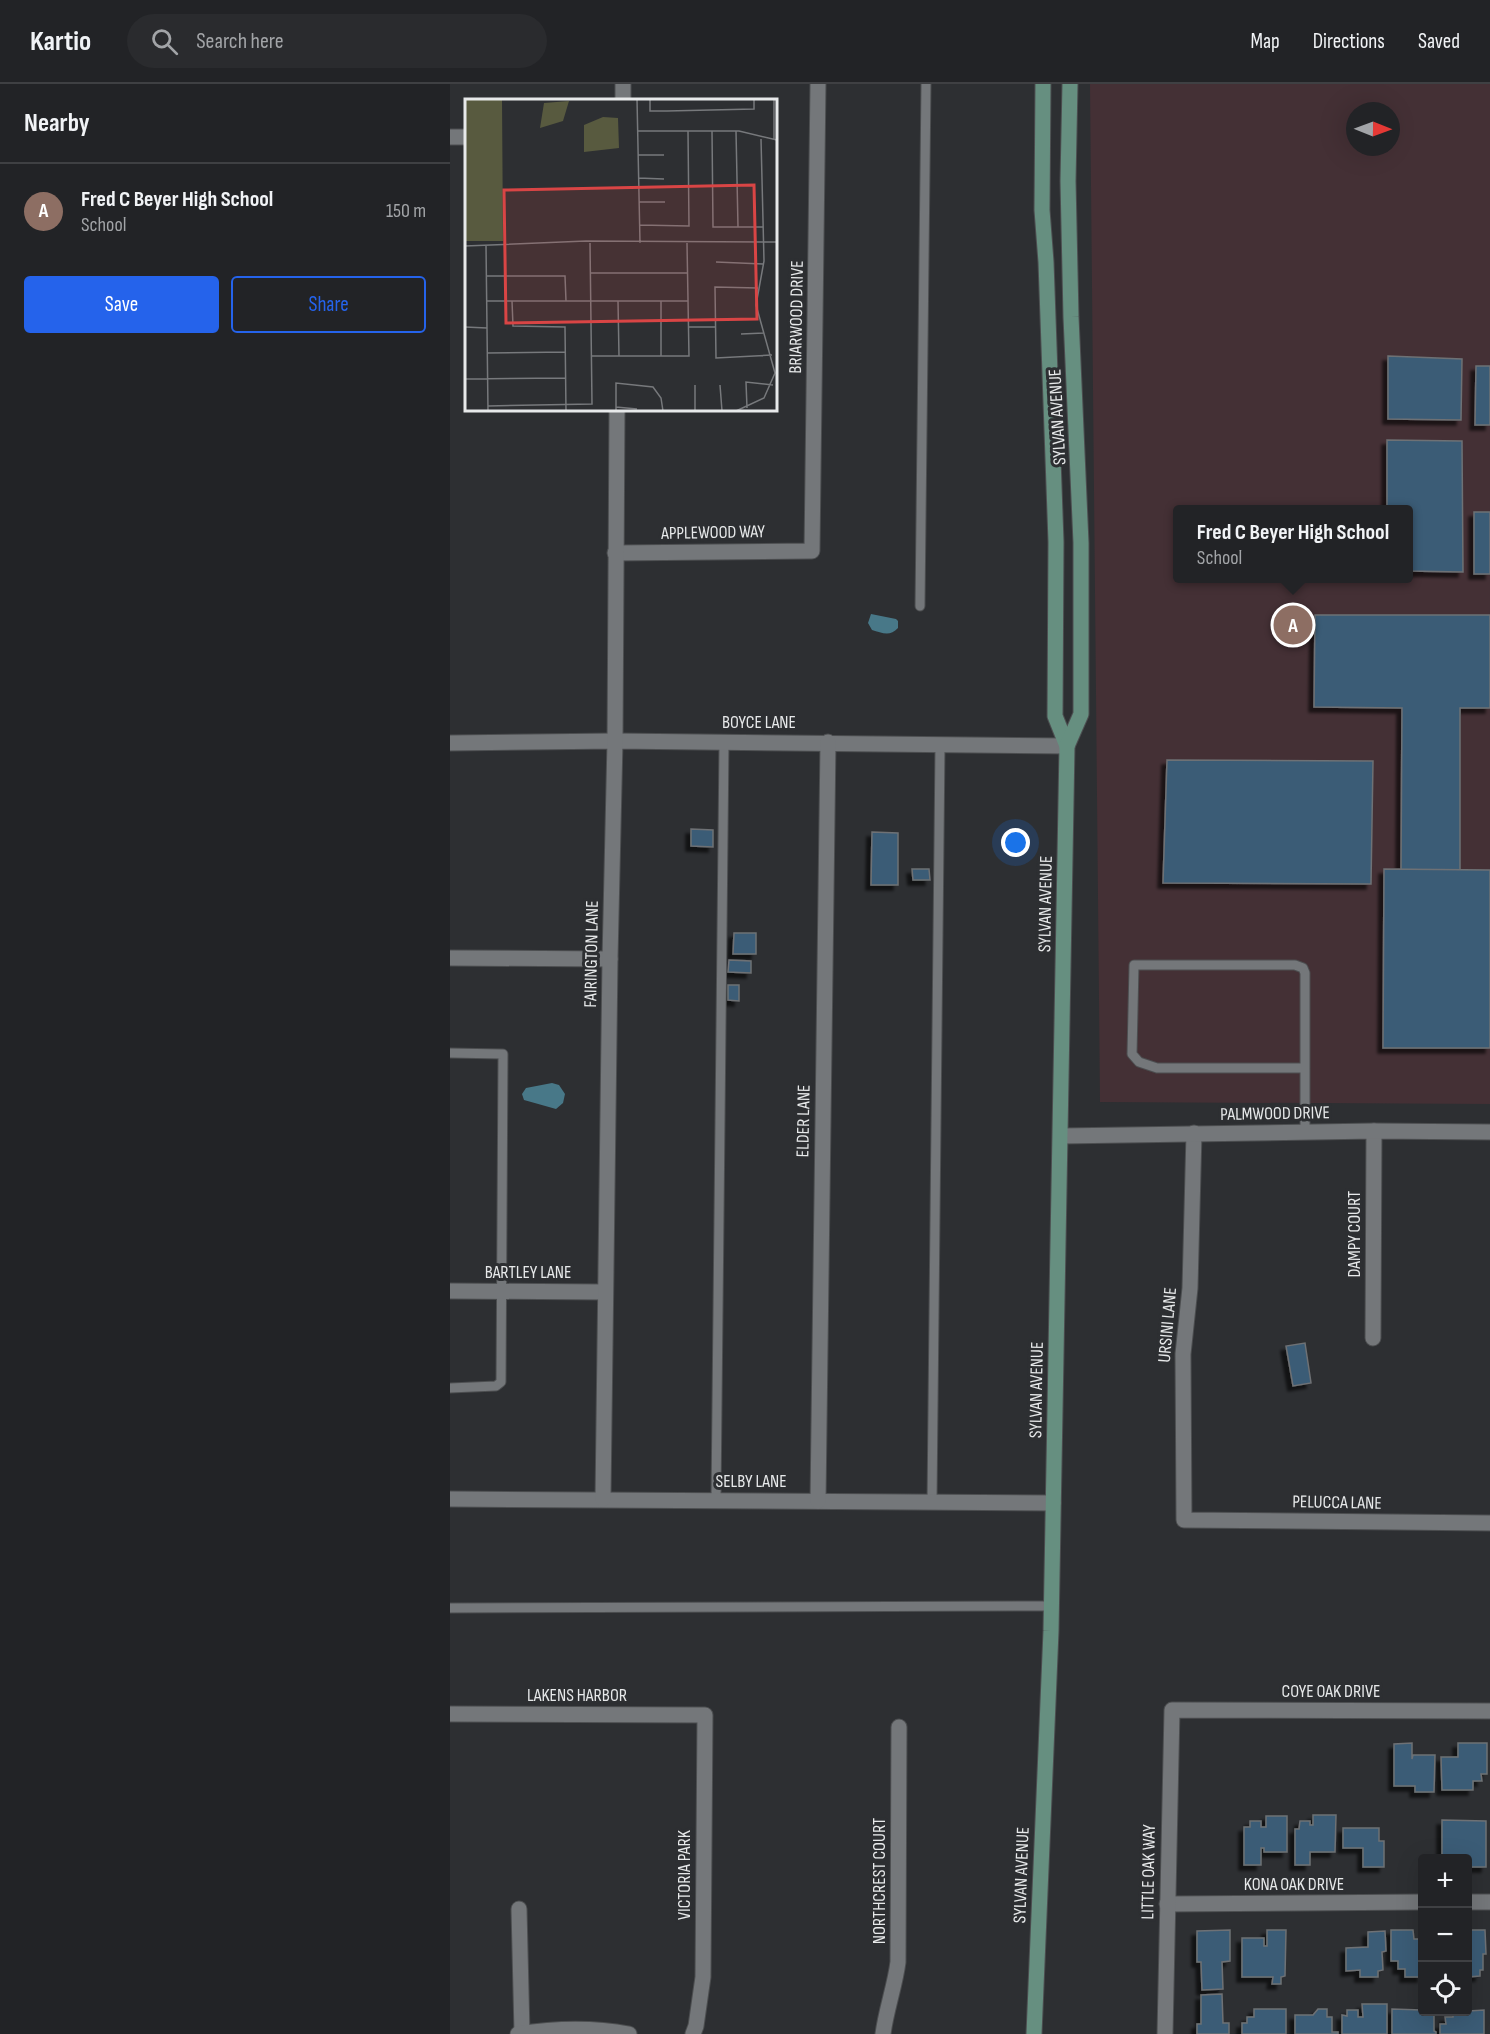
<!DOCTYPE html>
<html lang="en">
<head>
<meta charset="utf-8">
<style>
	:root { --surface:#222326; --page:#2a2b2e; --text:#f1f3f6; --muted:#a2a4a7; --line:#3f4043; --accent:#2563eb }
	body { margin:0; font-family:"Sofia Sans Condensed",sans-serif; background:var(--page); color:var(--text) }
	.controls { position:absolute; right:18px; bottom:18px; display:grid; overflow:hidden; border-radius:6px; box-shadow:0 6px 24px #0002 }
	.controls button { width:54px; height:54px; display:grid; place-items:center; padding:0; border:0; border-bottom:2px solid var(--line); background:var(--surface); color:var(--text); font:30px sans-serif }
	.compass { position:absolute; left:896px; top:18px; width:54px; height:54px; border-radius:50%; background:var(--surface); box-shadow:0 6px 24px #0002; rotate:91deg }
	.you { position:absolute; left:566px; top:759px; width:21px; height:21px; margin:-15px; border:4px solid #fff; border-radius:50%; background:#1a73e8; box-shadow:0 0 0 9px #1a73e833 }
	.badge { display:grid; place-items:center; width:39px; height:39px; border-radius:50%; background:var(--accent); color:#fff; font-size:20px; font-weight:700 }
	.pin { position:absolute; translate:-50% -50%; border:3px solid #fff; box-shadow:0 2px 6px #0006 }
	.popup { position:absolute; left:723px; top:421px; width:240px; height:78px; box-sizing:border-box; display:grid; place-content:center; border-radius:6px; background:var(--surface); filter:drop-shadow(0 2px 4px #0005); font-size:20px; white-space:nowrap; color:var(--muted) }
	.popup b { font-size:22px; color:var(--text) }
	.popup::after { content:''; position:absolute; left:50%; top:100%; margin-left:-12px; border:12px solid transparent; border-top-color:var(--surface) }
	.list { margin:0; padding:0; list-style:none }
	h2 { display:flex; justify-content:space-between; align-items:center; height:78px; margin:0; padding:0 24px; font-size:26px }
	h2 small { font-size:20px; font-weight:400; color:var(--muted) }
	.list li { display:grid; grid-template-columns:39px 1fr auto; gap:18px; align-items:center; box-sizing:border-box; height:96px; padding:0 24px; border-top:2px solid var(--line) }
	.list b { display:block; font-size:22px; white-space:nowrap }
	.list p { margin:0; font-size:20px; white-space:nowrap; color:var(--muted) }
	.list em { font-size:20px; font-style:normal; color:var(--muted) }
	.actions { display:flex; gap:12px; padding:18px 24px }
	.actions a { flex:1; padding:14px 0; border:2px solid var(--accent); border-radius:6px; text-align:center; font-size:21px; color:var(--accent) }
	.actions .main { background:var(--accent); color:#fff }
	.icon { flex:none; width:33px; height:33px; fill:none; stroke:currentColor; stroke-width:2; stroke-linecap:round; stroke-linejoin:round }
	.map { position:relative; flex:none; width:1040px; height:1950px; overflow:hidden }
	header { display:flex; align-items:center; gap:36px; box-sizing:border-box; height:84px; padding:0 30px; background:var(--surface); border-bottom:2px solid var(--line) }
	header strong { font-size:28px }
	nav { display:flex; gap:33px; margin-inline-start:auto; font-size:21px }
	.search { width:420px; height:54px; background:var(--page); display:flex; align-items:center; gap:15px; box-sizing:border-box; padding:0 21px; border-radius:33px; color:var(--muted); font-size:22px }
	main { display:flex }
	aside { flex:1; background:var(--surface) }
	.map>svg:first-child { display:block }
	.education { fill:#443035; fill-rule:evenodd }
	.water { fill:#487888 }
	.building { fill:#3b5c76; stroke:#6e7174; stroke-width:1.5; filter:url(#shadow) }
	.lines { fill:none; stroke-linecap:round; stroke-linejoin:round }
	.service-casing { stroke:#4c4e50; stroke-width:11 }
	.minor-casing { stroke:#4c4e50; stroke-width:17 }
	.tertiary-casing { stroke:#4c4e50; stroke-width:17 }
	.secondary-casing { stroke:#4c4e50; stroke-width:17 }
	.service { stroke:#74777a; stroke-width:9 }
	.minor { stroke:#74777a; stroke-width:15 }
	.tertiary { stroke:#74777a; stroke-width:15 }
	.secondary { stroke:#668f80; stroke-width:15 }
	.labels { text-anchor:middle; stroke-width:6; stroke-linejoin:round; paint-order:stroke }
	.street-label { font-size:18px; fill:#e7e9ea; stroke:#2d2f32 }
	.inset-road { fill:none; stroke:#77797c; stroke-width:1.5 }
	.view { fill:#d94545; fill-opacity:0.15; stroke:#d94545; stroke-width:3 }
	.inset-edge { fill:none; stroke:#e7e9ea; stroke-width:3 }
</style>
</head>
<body>
<header>
<strong>Kartio</strong>
<div class="search"><svg class="icon" aria-label="search" viewBox="0 0 24 24"><circle cx="10" cy="10" r="6"/><path d="M15 15l6 6"/></svg>Search here</div>
<nav><a>Map</a><a>Directions</a><a>Saved</a></nav>
</header>
<main>
<aside>
<h2>Nearby<small></small></h2>
<ul class="list">
<li><span class="badge" style="background:#8d6e63">A</span><div><b>Fred C Beyer High School</b><p>School</p></div><em>150 m</em></li>
</ul>
<div class="actions"><a class="main">Save</a><a>Share</a></div>
</aside>
<div class="map">
<svg width="1040" height="1950" viewBox="0 0 1040 1950">
	<defs>
		<filter id="shadow"><feDropShadow dx="-5" dy="5" stdDeviation="1.5" flood-color="#0009"/></filter>
	</defs>
	<rect width="100%" height="100%" fill="#2d2f32"/>
	<path class="education" d="M 640,0 L 1040,0 L 1040,1020 L 650,1018 ZM 905,27 L 941,27 L 941,63 L 905,63 ZM 728,426 L 958,426 L 958,494 L 728,494 Z"/>
	<g class="water">
		<path d="M 421,530 L 446,535 L 448,537 L 448,544 C 440,553 432,549 422,546 L 418,539 Z"/>
		<path d="M 102,999 L 109,1001 L 115,1010 L 113,1019 L 106,1025 L 74,1016 L 72,1010 L 76,1004 Z"/>
	</g>
	<g class="building">
		<path d="M 938,272 L 1012,275 L 1011,336 L 938,335 Z"/>
		<path d="M 1026,282 L 1040,282 L 1040,341 L 1025,341 Z"/>
		<path d="M 937,356 L 1012,357 L 1013,488 L 958,487 L 958,426 L 937,426 Z"/>
		<rect x="1024" y="428" width="16" height="62"/>
		<path d="M 865,531 L 1040,531 L 1040,624 L 1010,624 L 1010,786 L 951,786 L 952,624 L 864,623 Z"/>
		<path d="M 717,676 L 923,677 L 921,800 L 713,799 Z"/>
		<path d="M 241,745 L 263,746 L 263,763 L 241,762 Z"/>
		<path d="M 422,748 L 448,749 L 448,801 L 421,801 Z"/>
		<path d="M 462,785 L 479,785 L 480,796 L 463,796 Z"/>
		<path d="M 934,785 L 1040,786 L 1040,964 L 933,964 Z"/>
		<path d="M 284,849 L 306,849 L 306,870 L 283,870 Z"/>
		<path d="M 279,876 L 301,877 L 301,889 L 278,888 Z"/>
		<path d="M 278,901 L 289,901 L 289,917 L 278,916 Z"/>
		<path d="M 855,1259 L 861,1299 L 843,1302 L 836,1262 Z"/>
		<path d="M 962,1659 L 962,1675 L 963,1671 L 985,1671 L 984,1708 L 965,1708 L 965,1702 L 944,1702 L 944,1660 Z"/>
		<path d="M 1008,1659 L 1037,1659 L 1037,1690 L 1031,1690 L 1032,1697 L 1023,1697 L 1023,1706 L 992,1706 L 991,1673 L 1008,1673 Z"/>
		<path d="M 863,1731 L 886,1731 L 885,1768 L 860,1768 L 860,1781 L 845,1781 L 845,1745 L 849,1745 L 850,1737 L 860,1737 L 860,1741 L 863,1741 Z"/>
		<path d="M 816,1732 L 837,1732 L 837,1768 L 814,1768 L 814,1764 L 811,1764 L 811,1781 L 794,1781 L 794,1743 L 800,1743 L 800,1737 L 811,1737 L 811,1743 L 816,1743 Z"/>
		<path d="M 992,1736 L 1036,1737 L 1036,1783 L 1018,1783 L 1017,1773 L 992,1773 Z"/>
		<path d="M 893,1744 L 929,1744 L 929,1757 L 934,1757 L 934,1783 L 913,1783 L 913,1764 L 893,1764 Z"/>
		<path d="M 780,1846 L 780,1877 L 772,1878 L 773,1905 L 752,1906 L 751,1878 L 747,1878 L 747,1847 Z"/>
		<path d="M 817,1846 L 836,1846 L 835,1892 L 831,1893 L 831,1900 L 822,1900 L 823,1893 L 792,1893 L 792,1854 L 814,1854 L 814,1862 L 817,1862 Z"/>
		<path d="M 941,1846 L 963,1846 L 964,1855 L 969,1855 L 969,1862 L 972,1862 L 972,1893 L 955,1893 L 955,1885 L 948,1885 L 948,1877 L 941,1877 Z"/>
		<path d="M 1018,1846 L 1035,1846 L 1036,1870 L 1033,1870 L 1033,1886 L 1030,1886 L 1030,1892 L 1018,1893 Z"/>
		<path d="M 935,1847 L 936,1867 L 932,1868 L 933,1886 L 928,1887 L 928,1893 L 910,1893 L 910,1886 L 896,1887 L 896,1864 L 918,1863 L 918,1848 Z"/>
		<path d="M 772,1910 L 773,1939 L 779,1939 L 779,1950 L 747,1950 L 747,1940 L 751,1940 L 751,1911 Z"/>
		<path d="M 912,1920 L 937,1920 L 937,1950 L 892,1950 L 892,1931 L 897,1932 L 897,1926 L 908,1926 L 908,1933 L 913,1933 Z"/>
		<path d="M 971,1920 L 972,1928 L 984,1928 L 984,1947 L 986,1948 L 986,1950 L 942,1950 L 942,1925 L 971,1926 Z"/>
		<path d="M 804,1925 L 836,1925 L 836,1950 L 792,1950 L 792,1939 L 797,1939 L 797,1933 L 804,1933 Z"/>
		<path d="M 868,1925 L 877,1925 L 877,1933 L 882,1933 L 882,1948 L 888,1948 L 888,1950 L 845,1950 L 845,1931 L 863,1931 Z"/>
		<path d="M 1034,1926 L 1034,1950 L 990,1950 L 990,1940 L 996,1940 L 995,1933 L 1003,1933 L 1003,1928 Z"/>
	</g>
	<g class="lines">
		<g class="service-casing">
			<g id="service">
				<path d="M 470,522 L 476,0"/>
				<path d="M 0,969 L 53,970 L 51,1298 L 46,1302 L 0,1304"/>
				<path d="M 855,1048 C 855,995 855,942 855,889 L 853,884 L 845,881 L 684,881 L 682,970 L 689,978 L 707,984 L 855,984"/>
				<path d="M 266,1416 L 274,658"/>
				<path d="M 482,1418 L 490,662"/>
				<path d="M 0,1524 L 601,1522"/>
			</g>
		</g>
		<g class="minor-casing">
			<g id="minor">
				<path d="M 173,16 L 173,0"/>
				<path d="M 0,53 L 16,53"/>
				<path d="M 165,469 L 362,467 L 368,0"/>
				<path d="M 0,659 L 165,657 L 617,662"/>
				<path d="M 0,874 L 160,875"/>
				<path d="M 744,1049 L 740,1204 L 733,1270 L 734,1436 L 1040,1439"/>
				<path d="M 0,1207 L 155,1208"/>
				<path d="M 923,1254 L 924,1047"/>
				<path d="M 0,1415 L 603,1419"/>
				<path d="M 153,1415 L 160,875 L 165,657 L 167,326"/>
				<path d="M 368,1417 L 378,658"/>
				<path d="M 0,1630 L 255,1631 L 253,1893 L 246,1942 L 243,1950"/>
				<path d="M 1018,1818 L 1040,1818"/>
				<path d="M 717,1820 L 972,1818"/>
				<path d="M 69,1825 L 72,1949"/>
				<path d="M 68,1950 C 105,1944 142,1943 179,1950"/>
				<path d="M 433,1950 C 436,1926 445,1902 448,1878 L 449,1643"/>
				<path d="M 715,1950 L 722,1626 L 1040,1627"/>
			</g>
		</g>
		<g class="tertiary-casing">
			<path id="tertiary" d="M 611,1052 L 924,1047 L 1040,1048"/>
		</g>
		<g class="secondary-casing">
			<g id="secondary">
				<path d="M 593,0 L 592,126 L 596,178 L 606,458 L 605,632 L 617,662"/>
				<path d="M 584,1950 L 601,1547 L 617,662 L 631,630 L 631,459 L 621,233 L 618,97 L 620,0"/>
			</g>
		</g>
		<use href="#service" class="service"/>
		<use href="#minor" class="minor"/>
		<use href="#tertiary" class="tertiary"/>
		<use href="#secondary" class="secondary"/>
	</g>
	<g class="labels">
		<g class="street-label">
			<text transform="translate(346 233) rotate(-89)" y="6">BRIARWOOD DRIVE</text>
			<text transform="translate(607 333) rotate(-93)" y="6">SYLVAN AVENUE</text>
			<text transform="translate(263 448) rotate(-1)" y="6">APPLEWOOD WAY</text>
			<text x="309" y="644">BOYCE LANE</text>
			<text transform="translate(595 820) rotate(-89)" y="6">SYLVAN AVENUE</text>
			<text transform="translate(141 870) rotate(-89)" y="6">FAIRINGTON LANE</text>
			<text transform="translate(825 1029) rotate(-1)" y="6">PALMWOOD DRIVE</text>
			<text transform="translate(353 1037) rotate(-89)" y="6">ELDER LANE</text>
			<text transform="translate(904 1150) rotate(-90)" y="6">DAMPY COURT</text>
			<text x="78" y="1194">BARTLEY LANE</text>
			<text transform="translate(717 1241) rotate(-85)" y="6">URSINI LANE</text>
			<text transform="translate(586 1306) rotate(-89)" y="6">SYLVAN AVENUE</text>
			<text x="301" y="1403">SELBY LANE</text>
			<text transform="translate(887 1418) rotate(1)" y="6">PELUCCA LANE</text>
			<text x="881" y="1613">COYE OAK DRIVE</text>
			<text x="127" y="1617">LAKENS HARBOR</text>
			<text transform="translate(698 1788) rotate(-89)" y="6">LITTLE OAK WAY</text>
			<text transform="translate(234 1791) rotate(-90)" y="6">VICTORIA PARK</text>
			<text transform="translate(571 1791) rotate(-88)" y="6">SYLVAN AVENUE</text>
			<text transform="translate(429 1797) rotate(-90)" y="6">NORTHCREST COURT</text>
			<text x="844" y="1806">KONA OAK DRIVE</text>
		</g>
	</g>
	<g transform="translate(15 15)">
		<rect width="312" height="312" fill="#2d2f32"/>
		<path d="M 0,0 L 37,0 L 38,142 L 0,142 ZM 104,2 L 98,22 L 75,29 L 79,4 ZM 138,18 L 153,19 L 154,49 L 119,53 L 119,26 Z" fill="#585a3f"/>
		<path class="inset-road" d="M 172,0 L 175,144M 185,0 L 185,12 L 202,12 L 289,10 L 289,0M 173,32 L 274,32 L 312,41M 247,32 L 248,128 L 298,128M 271,32 L 273,128M 309,41 L 309,0M 173,56 L 199,56M 173,79 L 199,80M 174,103 L 200,103M 174,126 L 224,127 L 223,32M 21,146 L 23,312M 0,147 L 121,142 L 312,143M 251,163 L 298,165M 125,174 L 222,174M 22,177 L 100,177 L 101,202M 293,189 L 250,188 L 251,259 L 307,256M 22,202 L 223,202M 47,202 L 48,227 L 100,228 L 101,312M 153,202 L 154,257M 196,202 L 196,257M 0,228 L 22,229M 223,228 L 251,228M 276,235 L 299,234M 22,254 L 101,253M 126,257 L 224,257 L 222,144M 0,280 L 101,279M 255,286 L 257,312M 23,307 L 127,305 L 125,144M 151,308 L 172,310M 282,309 L 281,283 L 308,286M 151,312 L 151,284 L 188,288 L 196,299 L 198,312M 230,312 L 230,286M 271,312 L 299,299 L 310,274 L 291,206 L 299,162 L 296,40"/>
		<path class="view" d="M 289,86 L 292,220 L 41,224 L 39,91 Z"/>
		<rect width="312" height="312" class="inset-edge"/>
	</g>
</svg>
<div class="controls">
<button>+</button>
<button>−</button>
<button><svg class="icon" aria-label="locate" viewBox="0 0 24 24"><circle cx="12" cy="12" r="6"/><path d="M12 2v4M12 18v4M2 12h4M18 12h4"/></svg></button>
</div>
<svg class="compass" viewBox="-18 -18 36 36"><path d="M0-13l5 13h-10z" fill="#e53935"/><path d="M0 13l5-13h-10z" fill="#a2a4a7"/></svg>
<div class="you"></div>
<div class="pin badge" style="left:843px;top:541px;background:#8d6e63">A</div>
<div class="popup"><b>Fred C Beyer High School</b>School</div>
</div>
</main>
</body>
</html>
